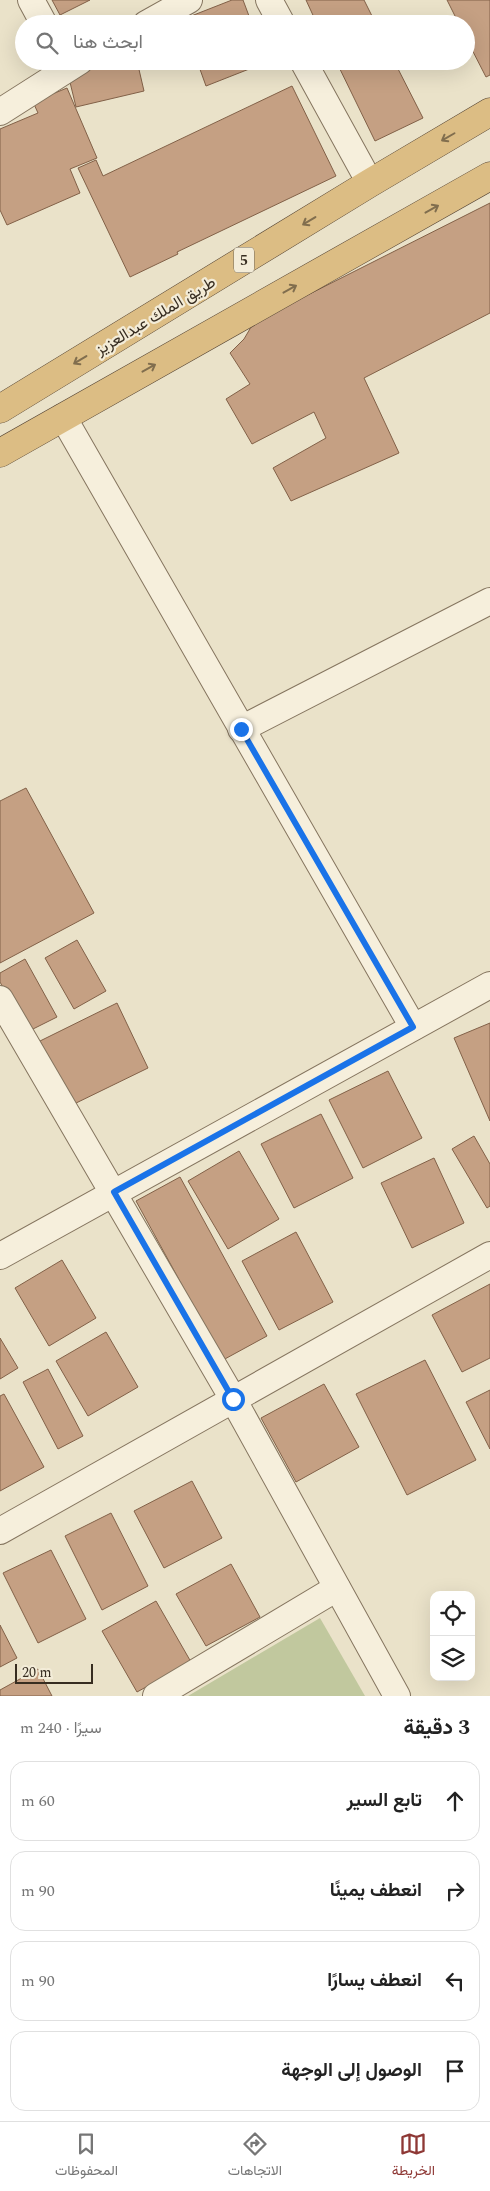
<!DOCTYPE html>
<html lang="ar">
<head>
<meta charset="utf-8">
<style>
	:root { --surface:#fff; --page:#f6f6f6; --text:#222; --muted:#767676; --line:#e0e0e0; --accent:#8e3835 }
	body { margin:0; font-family:Spectral,Vazirmatn,serif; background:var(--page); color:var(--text); direction:rtl }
	.controls { position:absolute; right:15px; bottom:15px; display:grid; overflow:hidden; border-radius:10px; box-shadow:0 5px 20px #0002 }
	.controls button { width:45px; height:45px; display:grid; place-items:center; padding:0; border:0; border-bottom:1px solid var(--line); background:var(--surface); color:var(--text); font:25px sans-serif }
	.scale { position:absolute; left:15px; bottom:12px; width:78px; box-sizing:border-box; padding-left:5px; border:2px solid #372d21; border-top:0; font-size:14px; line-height:18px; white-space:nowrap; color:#372d21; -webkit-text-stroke:4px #f3ecd8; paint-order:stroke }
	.stop { position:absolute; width:15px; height:15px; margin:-11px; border:4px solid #1a73e8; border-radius:50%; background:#fff }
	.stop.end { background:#1a73e8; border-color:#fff; box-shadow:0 1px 5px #0008 }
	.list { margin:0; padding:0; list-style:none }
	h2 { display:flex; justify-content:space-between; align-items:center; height:65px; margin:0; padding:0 20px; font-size:21px }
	h2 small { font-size:16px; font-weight:400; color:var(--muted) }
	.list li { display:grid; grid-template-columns:32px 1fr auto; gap:15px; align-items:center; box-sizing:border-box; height:80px; margin:0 10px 10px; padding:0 10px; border:1px solid var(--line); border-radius:15px }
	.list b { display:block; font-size:19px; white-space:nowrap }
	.list em { font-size:16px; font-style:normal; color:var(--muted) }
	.icon { flex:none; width:28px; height:28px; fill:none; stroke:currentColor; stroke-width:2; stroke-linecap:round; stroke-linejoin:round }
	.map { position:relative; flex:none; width:490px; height:1696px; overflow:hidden; direction:ltr }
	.search { position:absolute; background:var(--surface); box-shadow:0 5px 20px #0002; left:15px; right:15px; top:15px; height:55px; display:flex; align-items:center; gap:12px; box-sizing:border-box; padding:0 18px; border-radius:28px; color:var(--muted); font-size:19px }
	.sheet { height:425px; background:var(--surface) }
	nav { display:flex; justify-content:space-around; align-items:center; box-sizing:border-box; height:70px; border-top:1px solid var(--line); background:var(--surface); font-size:14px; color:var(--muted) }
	nav a { display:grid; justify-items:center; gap:2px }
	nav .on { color:var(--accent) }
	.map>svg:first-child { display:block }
	.green { fill:#c1c89e }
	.building { fill:#c5a083; stroke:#826148 }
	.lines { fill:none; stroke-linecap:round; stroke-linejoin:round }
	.minor-casing { stroke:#85755f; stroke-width:28 }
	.trunk-casing { stroke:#544333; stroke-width:29 }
	.minor { stroke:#f6efdc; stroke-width:26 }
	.trunk { stroke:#dcbd84; stroke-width:28 }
	.oneway { stroke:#816e4e }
	.route { stroke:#1a73e8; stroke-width:6 }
	.labels { text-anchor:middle; stroke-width:4.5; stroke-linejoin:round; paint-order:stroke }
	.shield { fill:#f3ecd8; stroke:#6f6658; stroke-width:1 }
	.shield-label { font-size:15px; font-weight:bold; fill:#372d21 }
	.street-label { font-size:16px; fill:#372d21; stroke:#f3ecd8 }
</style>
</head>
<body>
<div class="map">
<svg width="490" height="1696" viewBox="0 0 490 1696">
	<rect width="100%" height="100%" fill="#eae2c9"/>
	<path class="green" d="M 320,1618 L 365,1696 L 188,1696 Z"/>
	<g class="building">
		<path d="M 52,0 L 90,0 L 60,15 Z"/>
		<path d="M 232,0 L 243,0 L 252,24 L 182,24 L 181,20 Z"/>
		<path d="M 306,0 L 364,0 L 376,24 L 317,24 Z"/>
		<path d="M 447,0 L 490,0 L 490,75 L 486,77 L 466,38 L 466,24 L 459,24 Z"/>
		<path d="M 120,61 L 137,61 L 144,91 L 76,107 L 68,74 Z"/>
		<path d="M 197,61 L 267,61 L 267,62 L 206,86 Z"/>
		<path d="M 336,61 L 394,61 L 423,118 L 375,141 Z"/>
		<path d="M 292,86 L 336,176 L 177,252 L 178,254 L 130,277 L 78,168 L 96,160 L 103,176 Z"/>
		<path d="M 67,88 L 97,158 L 70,169 L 80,193 L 7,225 L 0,210 L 0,129 L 38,113 L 33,102 Z"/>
		<path d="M 490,203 L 490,313 L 364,378 L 399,453 L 291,501 L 273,468 L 326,438 L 314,412 L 252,444 L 226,399 L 250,384 L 230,353 L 244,339 L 254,322 Z"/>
		<path d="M 26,788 L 94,913 L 0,963 L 0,801 Z"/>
		<path d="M 77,940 L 106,991 L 74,1009 L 45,958 Z"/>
		<path d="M 25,959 L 57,1017 L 27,1032 L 0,982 L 0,973 Z"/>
		<path d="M 117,1003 L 148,1068 L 72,1105 L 40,1041 Z"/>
		<path d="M 490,1023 L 490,1121 L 454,1038 Z"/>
		<path d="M 388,1071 L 422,1138 L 363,1168 L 329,1100 Z"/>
		<path d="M 321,1114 L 353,1178 L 294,1208 L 261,1144 Z"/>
		<path d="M 474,1136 L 490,1164 L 490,1206 L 487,1208 L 452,1149 Z"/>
		<path d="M 239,1151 L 279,1219 L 228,1249 L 188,1181 Z"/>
		<path d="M 434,1158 L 464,1223 L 412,1248 L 381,1183 Z"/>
		<path d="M 180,1177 L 267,1336 L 223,1360 L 136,1201 Z"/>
		<path d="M 296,1232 L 333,1302 L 279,1330 L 242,1261 Z"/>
		<path d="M 62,1260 L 96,1318 L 49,1346 L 15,1288 Z"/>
		<path d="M 490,1284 L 490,1358 L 462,1372 L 432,1315 Z"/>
		<path d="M 106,1332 L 138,1387 L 88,1416 L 56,1361 Z"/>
		<path d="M 0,1338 L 18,1368 L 0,1379 Z"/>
		<path d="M 425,1360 L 476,1460 L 407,1495 L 356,1394 Z"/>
		<path d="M 48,1369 L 83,1436 L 58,1449 L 23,1382 Z"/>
		<path d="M 324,1384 L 359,1447 L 296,1482 L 261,1418 Z"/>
		<path d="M 490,1390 L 490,1449 L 466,1402 Z"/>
		<path d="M 4,1394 L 44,1467 L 0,1491 L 0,1396 Z"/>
		<path d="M 192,1481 L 222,1538 L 164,1568 L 134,1511 Z"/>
		<path d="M 111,1513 L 148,1586 L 102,1610 L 65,1536 Z"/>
		<path d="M 51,1550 L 86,1619 L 38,1643 L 3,1573 Z"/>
		<path d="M 231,1564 L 260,1617 L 206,1646 L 176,1594 Z"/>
		<path d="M 156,1601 L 191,1662 L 137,1692 L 102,1631 Z"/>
		<path d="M 0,1625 L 17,1658 L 0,1667 Z"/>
		<path d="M 38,1669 L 52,1696 L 0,1696 L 0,1690 Z"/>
	</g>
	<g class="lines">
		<g class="minor-casing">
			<g id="minor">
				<path d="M 31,0 L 44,24"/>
				<path d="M 269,0 L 282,24"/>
				<path d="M 146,24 L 189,0"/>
				<path d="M 303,61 L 370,183"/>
				<path d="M 0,112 L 80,61"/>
				<path d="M 63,417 L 413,1027"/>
				<path d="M 241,729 L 490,601"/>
				<path d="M 0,999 L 233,1399 L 397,1696"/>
				<path d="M 0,1256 L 490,985"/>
				<path d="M 0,1531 L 490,1255"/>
				<path d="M 156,1696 L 337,1588"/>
			</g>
		</g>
		<g class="trunk-casing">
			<g id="trunk">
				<path d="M 0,409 L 370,183 L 490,112"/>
				<path d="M 0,453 L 490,176"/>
			</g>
		</g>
		<use href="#minor" class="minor"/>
		<use href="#trunk" class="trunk"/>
	</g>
	<defs><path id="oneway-shaft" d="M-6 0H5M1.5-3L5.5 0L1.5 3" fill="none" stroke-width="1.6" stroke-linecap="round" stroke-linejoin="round" transform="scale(1.25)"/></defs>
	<g class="oneway">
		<use href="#oneway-shaft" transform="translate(448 137) rotate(150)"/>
		<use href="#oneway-shaft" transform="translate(432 209) rotate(-29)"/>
		<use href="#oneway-shaft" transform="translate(309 221) rotate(149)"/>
		<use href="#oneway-shaft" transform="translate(290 289) rotate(-29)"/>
		<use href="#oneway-shaft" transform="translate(80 360) rotate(149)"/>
		<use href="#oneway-shaft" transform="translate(149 368) rotate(-29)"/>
	</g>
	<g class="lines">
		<path class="route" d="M 233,1399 L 114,1192 L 413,1027 L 241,729"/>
	</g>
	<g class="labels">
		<rect class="shield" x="234" y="247.5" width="20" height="25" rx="4"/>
		<g class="shield-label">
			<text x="244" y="265">5</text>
		</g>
		<g class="street-label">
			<text transform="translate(155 315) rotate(-31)" y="6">طريق الملك عبدالعزيز</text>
		</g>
	</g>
</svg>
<div class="controls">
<button><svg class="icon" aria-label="locate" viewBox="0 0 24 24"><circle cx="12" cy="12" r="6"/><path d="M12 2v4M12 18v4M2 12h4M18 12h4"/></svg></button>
<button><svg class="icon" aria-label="layers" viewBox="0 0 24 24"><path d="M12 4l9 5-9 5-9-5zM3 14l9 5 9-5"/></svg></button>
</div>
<div class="scale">20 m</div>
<div class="stop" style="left:233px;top:1399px"></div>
<div class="stop end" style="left:241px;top:729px"></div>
<div class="search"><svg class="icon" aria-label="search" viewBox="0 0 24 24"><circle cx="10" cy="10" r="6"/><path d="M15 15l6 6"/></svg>ابحث هنا</div>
</div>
<section class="sheet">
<h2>3 دقيقة<small>سيرًا · 240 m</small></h2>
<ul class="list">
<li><svg class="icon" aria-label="ahead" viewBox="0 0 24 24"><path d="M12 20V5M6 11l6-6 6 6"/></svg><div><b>تابع السير</b></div><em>60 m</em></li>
<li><svg class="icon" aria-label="right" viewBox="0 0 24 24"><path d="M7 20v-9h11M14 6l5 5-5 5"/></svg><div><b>انعطف يمينًا</b></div><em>90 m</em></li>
<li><svg class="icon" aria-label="left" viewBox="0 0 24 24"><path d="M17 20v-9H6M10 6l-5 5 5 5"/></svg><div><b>انعطف يسارًا</b></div><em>90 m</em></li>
<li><svg class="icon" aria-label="arrive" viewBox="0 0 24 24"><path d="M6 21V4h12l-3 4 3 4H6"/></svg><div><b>الوصول إلى الوجهة</b></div></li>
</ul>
</section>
<nav>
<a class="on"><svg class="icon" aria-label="map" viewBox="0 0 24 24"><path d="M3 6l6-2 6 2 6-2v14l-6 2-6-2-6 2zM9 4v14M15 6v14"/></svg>الخريطة</a>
<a><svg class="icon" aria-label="directions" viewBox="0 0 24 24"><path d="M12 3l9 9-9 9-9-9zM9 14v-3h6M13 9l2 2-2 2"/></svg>الاتجاهات</a>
<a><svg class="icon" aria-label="saved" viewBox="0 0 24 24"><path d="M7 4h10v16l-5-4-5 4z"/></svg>المحفوظات</a>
</nav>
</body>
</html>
